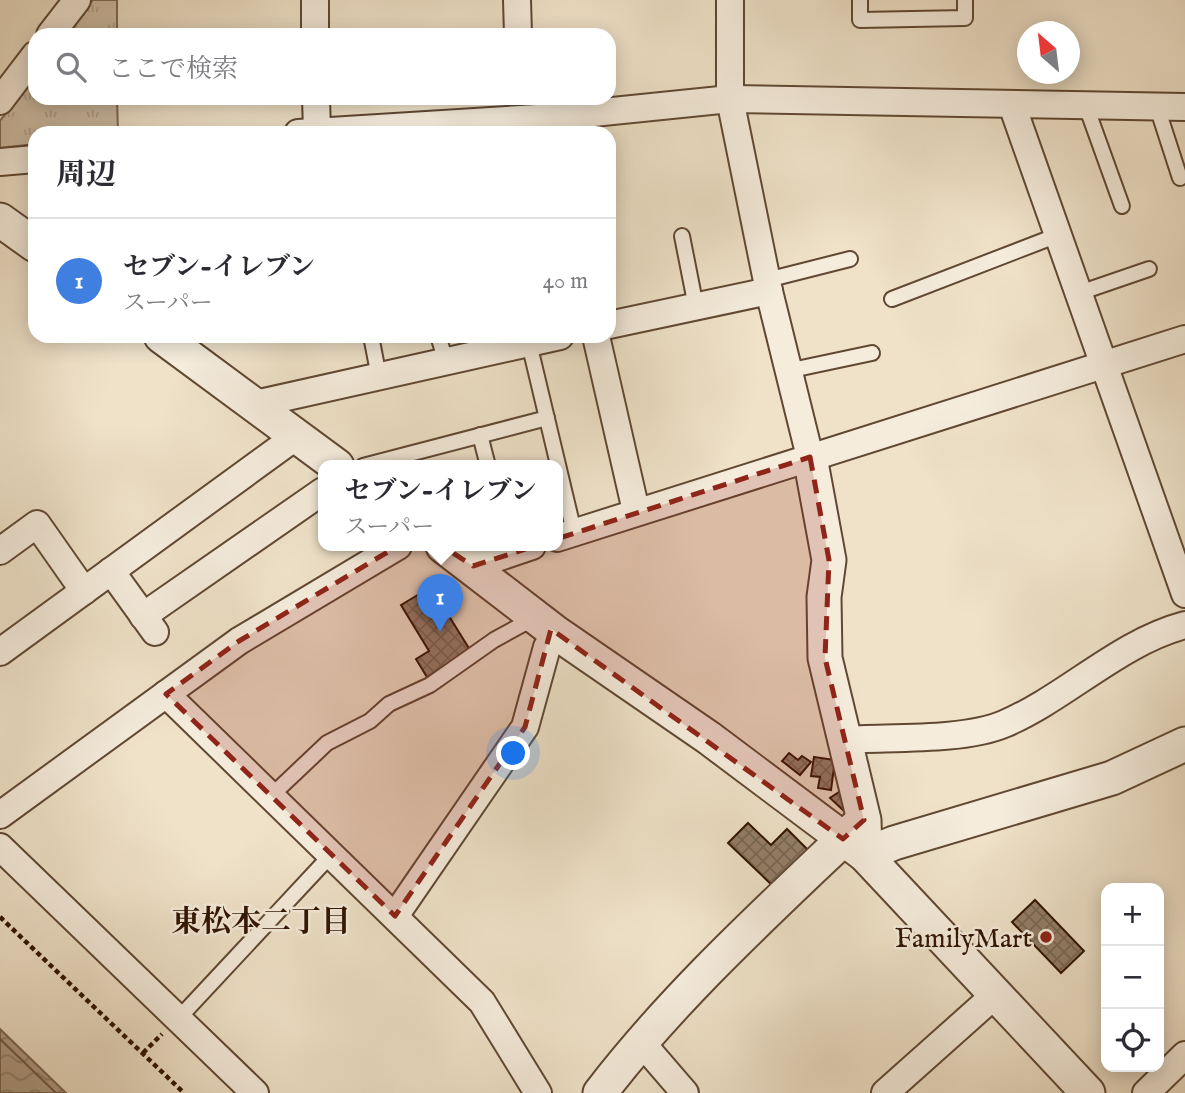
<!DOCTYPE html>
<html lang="ja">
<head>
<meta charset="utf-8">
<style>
	:root { --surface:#fff; --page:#f7f7f7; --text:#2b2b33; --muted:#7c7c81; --line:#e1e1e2; --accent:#1a73e8 }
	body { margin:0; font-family:"IM FELL English","Noto Serif JP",serif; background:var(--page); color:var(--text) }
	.controls { position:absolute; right:21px; bottom:21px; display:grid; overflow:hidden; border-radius:14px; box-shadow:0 4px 18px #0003 }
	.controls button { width:63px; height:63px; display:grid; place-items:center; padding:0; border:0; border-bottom:2px solid var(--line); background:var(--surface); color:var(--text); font:35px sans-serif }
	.compass { position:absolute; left:1017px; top:21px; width:63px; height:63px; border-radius:50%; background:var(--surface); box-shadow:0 4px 18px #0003; rotate:332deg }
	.you { position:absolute; left:514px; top:754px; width:24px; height:24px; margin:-18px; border:5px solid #fff; border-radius:50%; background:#1a73e8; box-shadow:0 0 0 10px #1a73e833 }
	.badge { display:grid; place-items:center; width:46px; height:46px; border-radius:50%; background:var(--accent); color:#fff; font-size:23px; font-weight:700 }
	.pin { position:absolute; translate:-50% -58px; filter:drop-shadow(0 2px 4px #0008) }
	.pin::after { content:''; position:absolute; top:37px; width:24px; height:21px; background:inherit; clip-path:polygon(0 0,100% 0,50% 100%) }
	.popup { position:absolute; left:318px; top:460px; width:245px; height:91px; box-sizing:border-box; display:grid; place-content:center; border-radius:14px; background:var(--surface); filter:drop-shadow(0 2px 5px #0005); font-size:23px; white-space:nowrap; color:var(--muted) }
	.popup b { font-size:26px; color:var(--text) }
	.popup::after { content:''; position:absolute; left:50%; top:100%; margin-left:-14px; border:14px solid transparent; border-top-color:var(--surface) }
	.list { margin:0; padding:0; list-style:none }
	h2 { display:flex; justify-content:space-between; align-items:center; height:91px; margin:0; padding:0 28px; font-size:30px }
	h2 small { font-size:23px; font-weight:400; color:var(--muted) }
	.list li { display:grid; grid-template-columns:46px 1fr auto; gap:21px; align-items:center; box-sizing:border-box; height:126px; padding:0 28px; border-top:2px solid var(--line) }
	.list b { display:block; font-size:26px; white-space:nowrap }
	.list p { margin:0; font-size:23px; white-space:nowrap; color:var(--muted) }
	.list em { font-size:23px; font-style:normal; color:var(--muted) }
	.icon { flex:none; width:38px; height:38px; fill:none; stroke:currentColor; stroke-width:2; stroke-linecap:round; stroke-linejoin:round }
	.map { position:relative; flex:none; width:1185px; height:1093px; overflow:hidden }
	.search { position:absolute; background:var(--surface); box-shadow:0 4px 18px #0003; left:28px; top:28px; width:588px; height:77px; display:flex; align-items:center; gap:18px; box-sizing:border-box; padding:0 24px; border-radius:21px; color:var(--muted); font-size:26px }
	.panel { position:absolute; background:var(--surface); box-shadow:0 4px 18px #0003; left:28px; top:126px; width:588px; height:217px; border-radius:21px }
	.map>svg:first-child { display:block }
	.park { fill:url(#park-tufts); stroke:#806a54; stroke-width:2 }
	.water { fill:url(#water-waves); stroke:#7c6650; stroke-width:2 }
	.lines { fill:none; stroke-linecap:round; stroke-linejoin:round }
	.shore { stroke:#6f5843; stroke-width:2 }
	.building { fill:url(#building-cross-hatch); stroke:#301401; stroke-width:2 }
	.service-casing { stroke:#604833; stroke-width:18 }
	.minor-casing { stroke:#604833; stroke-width:30 }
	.tertiary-casing { stroke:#604833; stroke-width:37 }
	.path { stroke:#301401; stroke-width:4.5; stroke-dasharray:5 3.5; stroke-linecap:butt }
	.service { stroke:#f5ecdc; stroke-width:14 }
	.minor { stroke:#f5ecdc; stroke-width:26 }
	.tertiary { stroke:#f5ecdc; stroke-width:33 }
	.marked { fill:#8f2418; fill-opacity:0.2; stroke:#8f2418; stroke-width:5; stroke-dasharray:14 9; stroke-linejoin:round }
	.poi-dot { fill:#8f2418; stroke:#f5ecdc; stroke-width:2.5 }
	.labels { text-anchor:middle; stroke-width:5; stroke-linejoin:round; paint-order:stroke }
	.poi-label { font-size:28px; fill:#301401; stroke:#f5ecdc; text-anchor:end }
	.neighbourhood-label { font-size:30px; font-weight:bold; fill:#301401; stroke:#f5ecdc }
</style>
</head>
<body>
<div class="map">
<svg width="1185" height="1093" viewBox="0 0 1185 1093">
	<defs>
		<pattern id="park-tufts" width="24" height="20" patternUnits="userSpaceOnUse" patternTransform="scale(1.75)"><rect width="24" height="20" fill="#cfbfa7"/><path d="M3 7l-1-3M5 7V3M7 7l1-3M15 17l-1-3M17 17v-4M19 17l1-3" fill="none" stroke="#b2a38e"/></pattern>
		<pattern id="water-waves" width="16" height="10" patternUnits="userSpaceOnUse" patternTransform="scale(1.75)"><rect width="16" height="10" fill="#ae9c85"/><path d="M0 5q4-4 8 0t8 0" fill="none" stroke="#8e7e6a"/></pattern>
		<pattern id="building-cross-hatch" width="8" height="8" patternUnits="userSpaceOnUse" patternTransform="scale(1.75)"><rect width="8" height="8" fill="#937f69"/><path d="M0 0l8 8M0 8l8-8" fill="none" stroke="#786754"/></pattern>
	</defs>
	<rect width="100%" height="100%" fill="#efe2c9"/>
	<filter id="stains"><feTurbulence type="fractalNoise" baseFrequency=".00286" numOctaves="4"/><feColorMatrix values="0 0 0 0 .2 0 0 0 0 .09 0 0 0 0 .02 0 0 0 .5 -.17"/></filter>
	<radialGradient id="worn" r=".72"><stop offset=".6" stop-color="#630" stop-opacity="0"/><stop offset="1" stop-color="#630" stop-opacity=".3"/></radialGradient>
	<g class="park">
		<path d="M 93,0 L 117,0 L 117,35 L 66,35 Z"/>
		<path d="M 35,75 L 35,98 L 117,98 L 118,133 L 35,133 L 35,144 L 0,148 L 0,121 Z"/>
	</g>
	<path class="water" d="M 0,1029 L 66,1093 L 0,1093 Z"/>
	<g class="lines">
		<path class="shore" d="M 0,1039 L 56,1093"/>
	</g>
	<g class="building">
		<path d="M 431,587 L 470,650 L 427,677 L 416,659 L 429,651 L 401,605 Z"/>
		<path d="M 789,753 L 798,760 L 802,756 L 811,762 L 800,775 L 782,761 Z"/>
		<path d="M 814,757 L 835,760 L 831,790 L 818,788 L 820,777 L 811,776 Z"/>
		<path d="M 842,790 L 847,808 L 843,810 L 830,798 Z"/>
		<path d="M 748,823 L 771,845 L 787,829 L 809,851 L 774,887 L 728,843 Z"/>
		<path d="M 1035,900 L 1084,951 L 1061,973 L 1012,922 Z"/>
	</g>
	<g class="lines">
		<g class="service-casing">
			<g id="service">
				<path d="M 860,0 L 860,20 L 965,18 L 965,0"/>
				<path d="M 1086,106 L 1122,206"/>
				<path d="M 1157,107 L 1180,178"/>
				<path d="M 682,236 L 696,307"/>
				<path d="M 767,280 L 850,259"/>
				<path d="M 1079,293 L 1149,269"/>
				<path d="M 892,299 L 1058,235"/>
				<path d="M 371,336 L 379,377"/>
				<path d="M 438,336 L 446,361"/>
				<path d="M 529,343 L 574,532"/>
				<path d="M 787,371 L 872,353"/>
				<path d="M 480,435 L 488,466"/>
				<path d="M 363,466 L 547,418"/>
				<path d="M 270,797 L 327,743 L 370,721 L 389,704 L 430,685 L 494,640 L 536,617"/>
				<path d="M 179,1018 L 331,855"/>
			</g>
		</g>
		<g class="minor-casing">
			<g id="minor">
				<path d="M 315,0 L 315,35"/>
				<path d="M 517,0 L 518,35"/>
				<path d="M 730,0 L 730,99 L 769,291 L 810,457"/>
				<path d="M 50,35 L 77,0"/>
				<path d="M 316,98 L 317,131"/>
				<path d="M 0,101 L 35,55"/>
				<path d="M 1012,105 L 1185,594"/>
				<path d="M 298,133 L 554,117 L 730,99 L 1185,107"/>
				<path d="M 0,162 L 35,159"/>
				<path d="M 609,325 L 769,291"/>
				<path d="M 596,336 L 636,511"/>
				<path d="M 255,404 L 560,336"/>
				<path d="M 557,538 L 1185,339"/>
				<path d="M 0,551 L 37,524 L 84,591"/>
				<path d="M 473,566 L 532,546"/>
				<path d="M 111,571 L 155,632"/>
				<path d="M 143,616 L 323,491"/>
				<path d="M 0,652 L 298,435"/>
				<path d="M 166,694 L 482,1002 L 538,1093"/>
				<path d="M 845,740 C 890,737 964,741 1004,724 C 1067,697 1118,643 1185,625"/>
				<path d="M 0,815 L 239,641 L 398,546"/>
				<path d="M 0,847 L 255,1093"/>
				<path d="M 395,916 L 525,727 L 547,647 L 555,632"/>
				<path d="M 641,1042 L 685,1093"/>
				<path d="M 885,1093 L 996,994"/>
				<path d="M 1146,1093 L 1185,1055"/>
			</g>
		</g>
		<g class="tertiary-casing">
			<g id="tertiary">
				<path d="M 0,220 L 35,245"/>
				<path d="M 161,336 L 337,466"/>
				<path d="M 810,457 L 829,560 L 824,597 L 825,658 L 864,820 L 865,855 L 894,843 L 1112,778 L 1185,744"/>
				<path d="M 443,546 L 555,632 L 709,738 L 865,855 L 1088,1093"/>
				<path d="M 600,1093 C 675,995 769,910 858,825"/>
			</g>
		</g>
		<g class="path">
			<path d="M 0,917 L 184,1093"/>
			<path d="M 143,1053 L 162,1034"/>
		</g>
		<use href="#service" class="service"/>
		<use href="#minor" class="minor"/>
		<use href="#tertiary" class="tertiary"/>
	</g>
	<path class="marked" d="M 810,457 L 829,560 L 825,658 L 864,820 L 843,839 L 551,629 L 525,727 L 395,916 L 166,694 L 239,641 L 421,532 L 473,566 Z"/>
	<circle class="poi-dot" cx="1046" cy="937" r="7"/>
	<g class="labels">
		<g class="poi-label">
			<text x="1032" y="947">FamilyMart</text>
		</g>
		<g class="neighbourhood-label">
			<text x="261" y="931">東松本二丁目</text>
		</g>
	</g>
	<rect width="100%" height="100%" filter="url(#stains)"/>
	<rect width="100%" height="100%" fill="url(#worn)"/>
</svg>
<div class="controls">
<button>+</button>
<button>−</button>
<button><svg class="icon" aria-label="locate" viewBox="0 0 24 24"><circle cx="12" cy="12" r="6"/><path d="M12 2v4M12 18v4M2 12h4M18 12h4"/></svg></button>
</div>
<svg class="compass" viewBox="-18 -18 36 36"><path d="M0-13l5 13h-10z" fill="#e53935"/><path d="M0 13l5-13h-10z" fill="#7c7c81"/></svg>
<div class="you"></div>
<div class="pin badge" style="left:440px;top:632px;background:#3f7fe0">1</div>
<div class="popup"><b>セブン-イレブン</b>スーパー</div>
<div class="search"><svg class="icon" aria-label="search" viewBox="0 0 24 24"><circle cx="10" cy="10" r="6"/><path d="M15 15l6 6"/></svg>ここで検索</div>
<section class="panel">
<h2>周辺<small></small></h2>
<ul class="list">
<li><span class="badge" style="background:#3f7fe0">1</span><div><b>セブン-イレブン</b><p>スーパー</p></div><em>40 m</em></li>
</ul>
</section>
</div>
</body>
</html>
